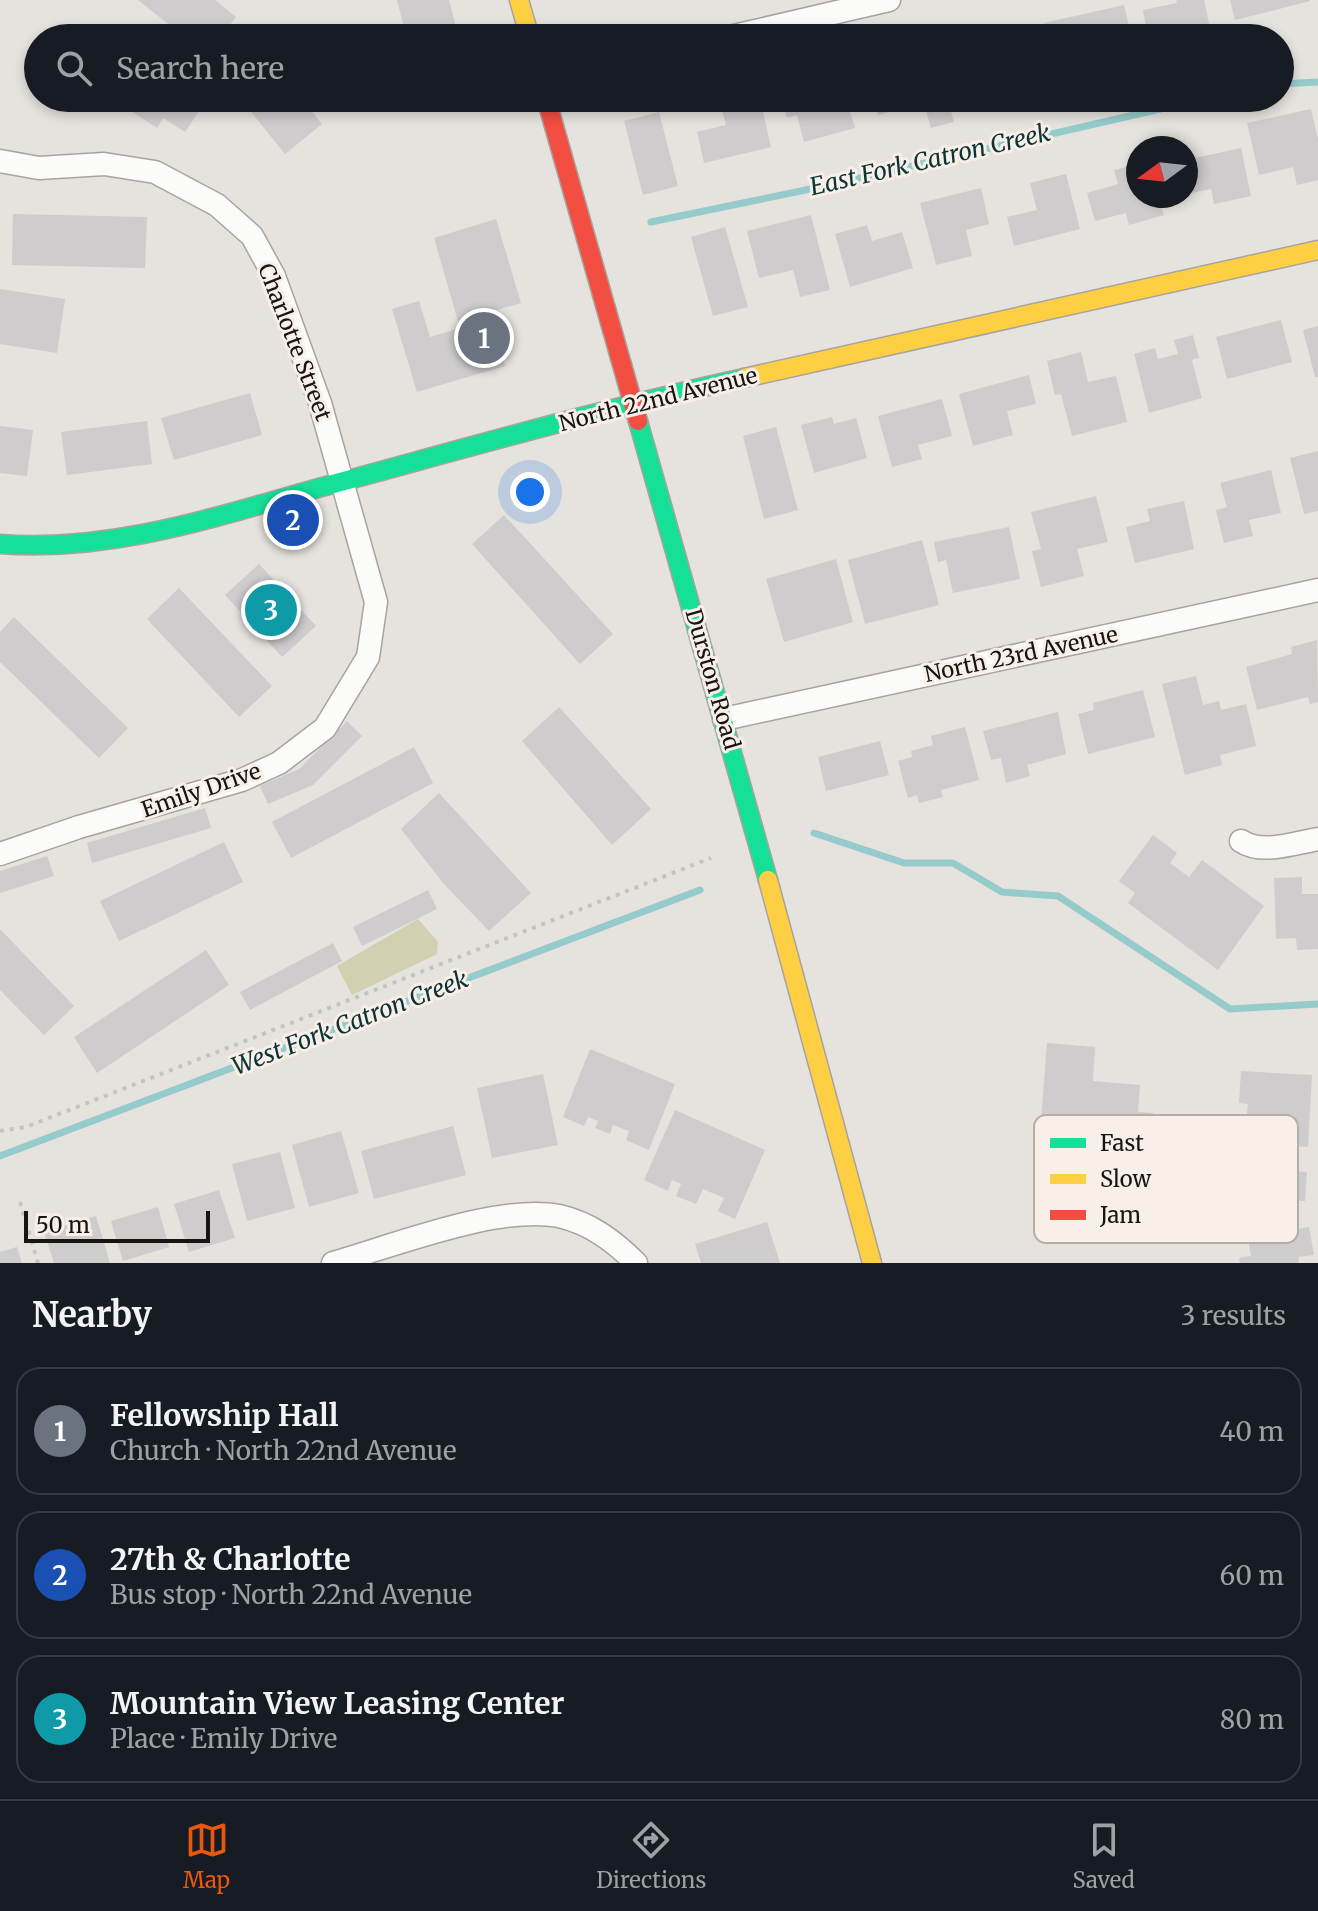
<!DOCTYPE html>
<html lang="en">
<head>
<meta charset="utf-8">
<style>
	:root { --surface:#171b24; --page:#20242c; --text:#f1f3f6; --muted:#9ea1a6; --line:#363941; --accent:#ea580c }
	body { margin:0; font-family:Merriweather,serif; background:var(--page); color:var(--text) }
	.compass { position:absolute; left:1126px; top:136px; width:72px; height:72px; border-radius:50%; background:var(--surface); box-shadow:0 4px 12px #0003; rotate:255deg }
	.scale { position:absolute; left:24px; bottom:20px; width:186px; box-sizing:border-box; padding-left:8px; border:4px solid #171512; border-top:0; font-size:22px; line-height:28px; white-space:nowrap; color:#171512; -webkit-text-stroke:6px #f7efe8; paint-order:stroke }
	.you { position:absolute; left:530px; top:492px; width:28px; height:28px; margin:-20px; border:6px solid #fff; border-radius:50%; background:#1a73e8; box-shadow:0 0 0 12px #1a73e833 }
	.badge { display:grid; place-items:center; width:52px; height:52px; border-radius:50%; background:var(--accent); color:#fff; font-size:26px; font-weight:700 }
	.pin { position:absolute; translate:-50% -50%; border:4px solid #fff; box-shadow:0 2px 8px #0006 }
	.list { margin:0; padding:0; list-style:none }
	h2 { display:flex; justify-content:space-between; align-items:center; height:104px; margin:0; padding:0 32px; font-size:34px }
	h2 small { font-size:26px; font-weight:400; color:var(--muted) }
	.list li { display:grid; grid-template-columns:52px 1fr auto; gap:24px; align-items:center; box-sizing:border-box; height:128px; margin:0 16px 16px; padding:0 16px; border:2px solid var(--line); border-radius:24px }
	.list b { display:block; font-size:30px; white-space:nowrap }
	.list p { margin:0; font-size:26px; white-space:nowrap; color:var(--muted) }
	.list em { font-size:26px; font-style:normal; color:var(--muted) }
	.icon { flex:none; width:44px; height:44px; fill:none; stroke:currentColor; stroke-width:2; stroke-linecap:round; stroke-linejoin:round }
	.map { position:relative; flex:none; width:1318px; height:1263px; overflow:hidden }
	.search { position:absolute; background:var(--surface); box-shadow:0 4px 12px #0003; left:24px; right:24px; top:24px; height:88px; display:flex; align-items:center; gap:20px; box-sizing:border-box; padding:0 28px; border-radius:44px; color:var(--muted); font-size:30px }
	.sheet { height:536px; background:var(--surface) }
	nav { display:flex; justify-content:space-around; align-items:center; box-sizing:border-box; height:112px; border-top:2px solid var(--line); background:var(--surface); font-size:22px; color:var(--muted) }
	nav a { display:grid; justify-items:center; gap:4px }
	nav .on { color:var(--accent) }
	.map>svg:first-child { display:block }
	.green { fill:#d1d0b1 }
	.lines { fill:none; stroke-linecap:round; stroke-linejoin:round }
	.stream { stroke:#96cbcc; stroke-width:7 }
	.building { fill:#cecccc }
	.street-casing { stroke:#a7a4a0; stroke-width:25 }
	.fast-casing { stroke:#a7a4a0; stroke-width:21 }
	.slow-casing { stroke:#a7a4a0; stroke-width:21 }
	.jam-casing { stroke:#a7a4a0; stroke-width:21 }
	.path { stroke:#c3c3c1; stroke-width:4; stroke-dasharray:4 6; stroke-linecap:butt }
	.street { stroke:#fbfbfa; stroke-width:22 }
	.fast { stroke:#16e098; stroke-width:18 }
	.slow { stroke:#ffcf43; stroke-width:18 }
	.jam { stroke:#f24e42; stroke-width:18 }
	.labels { text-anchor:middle; stroke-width:6; stroke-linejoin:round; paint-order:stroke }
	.street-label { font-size:22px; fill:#171512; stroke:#f7efe8 }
	.water-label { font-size:24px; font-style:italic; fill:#0c3335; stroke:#f7efe8 }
	.key { fill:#f7efe8; stroke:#b4aea8; stroke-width:2 }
	.key-label { font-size:22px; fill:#171512 }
</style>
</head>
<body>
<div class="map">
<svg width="1318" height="1263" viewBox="0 0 1318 1263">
	<rect width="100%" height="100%" fill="#e6e2de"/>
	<path class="green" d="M 418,919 L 438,942 L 437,954 L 352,995 L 337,966 Z"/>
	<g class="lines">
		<g class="stream">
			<path d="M 1280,84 L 1318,82"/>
			<path d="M 651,222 L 825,186 L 1208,98"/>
			<path d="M 814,833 L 904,863 L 953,863 L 1002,892 L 1058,896 L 1230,1009 L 1318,1004"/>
			<path d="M 0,1156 L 700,890"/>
		</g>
	</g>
	<g class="building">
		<path d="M 138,0 L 215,0 L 236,17 L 220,38 L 186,38 Z"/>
		<path d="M 397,0 L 449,0 L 459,38 L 407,38 Z"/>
		<path d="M 1176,0 L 1204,0 L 1212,38 L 1148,38 L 1143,10 L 1177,3 Z"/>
		<path d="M 1230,0 L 1310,0 L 1310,1 L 1235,20 Z"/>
		<path d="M 1124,5 L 1132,38 L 1048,38 L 1044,23 Z"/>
		<path d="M 111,98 L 179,98 L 199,111 L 185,132 L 163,118 L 157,128 Z"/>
		<path d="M 240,98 L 301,98 L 322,124 L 285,154 Z"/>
		<path d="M 760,98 L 771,147 L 704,163 L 697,132 L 726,125 L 719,99 Z"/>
		<path d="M 782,98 L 846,98 L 855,128 L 804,142 L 797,115 L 787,118 Z"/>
		<path d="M 874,98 L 947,98 L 954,122 L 931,128 L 924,103 L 878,115 Z"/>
		<path d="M 1311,109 L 1318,139 L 1318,180 L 1297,185 L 1293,167 L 1259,175 L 1247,123 Z"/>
		<path d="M 659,112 L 678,186 L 643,195 L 624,121 Z"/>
		<path d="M 1241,148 L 1251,196 L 1214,204 L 1211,189 L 1186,194 L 1186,160 Z"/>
		<path d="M 1138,164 L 1138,196 L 1158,196 L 1164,215 L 1129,225 L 1126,213 L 1095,221 L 1087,193 L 1118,184 L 1114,170 Z"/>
		<path d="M 1066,174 L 1080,229 L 1014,246 L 1007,217 L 1037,210 L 1030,183 Z"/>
		<path d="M 981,188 L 989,224 L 966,230 L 972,256 L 936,265 L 920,203 Z"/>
		<path d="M 13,214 L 147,217 L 145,268 L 12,265 Z"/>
		<path d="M 811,215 L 830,290 L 800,297 L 793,270 L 759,278 L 747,231 Z"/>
		<path d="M 496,219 L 521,303 L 489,312 L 505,366 L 417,392 L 392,309 L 419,301 L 430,337 L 460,328 L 434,238 Z"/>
		<path d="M 867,225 L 872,241 L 902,232 L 913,268 L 850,287 L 835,234 Z"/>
		<path d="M 725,227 L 748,307 L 713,316 L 691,237 Z"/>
		<path d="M 0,289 L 65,299 L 57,353 L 0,344 Z"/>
		<path d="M 1281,320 L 1292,362 L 1227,379 L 1216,337 Z"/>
		<path d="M 1318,326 L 1318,377 L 1315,377 L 1303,330 Z"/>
		<path d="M 1193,335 L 1199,358 L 1192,360 L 1202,398 L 1149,413 L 1134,354 L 1155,348 L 1158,359 L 1178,354 L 1174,340 Z"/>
		<path d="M 1081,352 L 1088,382 L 1116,376 L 1127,422 L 1072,436 L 1061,394 L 1055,395 L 1047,361 Z"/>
		<path d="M 1029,375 L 1036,404 L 1007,411 L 1013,435 L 973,446 L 959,394 Z"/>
		<path d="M 250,393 L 262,435 L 174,460 L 161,418 Z"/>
		<path d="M 942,399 L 952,436 L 918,445 L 922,459 L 892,467 L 878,416 Z"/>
		<path d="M 832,417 L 834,424 L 856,418 L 867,458 L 814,473 L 801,425 Z"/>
		<path d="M 147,421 L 152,464 L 67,475 L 61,432 Z"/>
		<path d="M 0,426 L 33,430 L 27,476 L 0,473 Z"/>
		<path d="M 776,427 L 798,510 L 764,519 L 743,436 Z"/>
		<path d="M 1318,451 L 1318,511 L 1304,514 L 1290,458 Z"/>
		<path d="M 1271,470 L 1281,513 L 1249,520 L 1253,536 L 1224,543 L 1216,510 L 1227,507 L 1220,483 Z"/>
		<path d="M 1096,496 L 1108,542 L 1077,549 L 1084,576 L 1041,587 L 1032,551 L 1041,549 L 1031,512 Z"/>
		<path d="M 1184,501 L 1194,549 L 1135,563 L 1126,527 L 1150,521 L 1147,509 Z"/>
		<path d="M 504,515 L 613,634 L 580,664 L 472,544 Z"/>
		<path d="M 1009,527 L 1020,579 L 953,593 L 946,560 L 938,562 L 934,542 Z"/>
		<path d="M 922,540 L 939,605 L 865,624 L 848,560 Z"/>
		<path d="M 836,559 L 853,622 L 784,642 L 766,579 Z"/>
		<path d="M 259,564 L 316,626 L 282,657 L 225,595 Z"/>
		<path d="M 179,588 L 272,686 L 239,717 L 147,619 Z"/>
		<path d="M 14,617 L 128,728 L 99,758 L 0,662 L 0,632 Z"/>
		<path d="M 1317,640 L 1318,702 L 1310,704 L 1308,697 L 1257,710 L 1246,667 L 1292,654 L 1291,647 Z"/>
		<path d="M 1196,676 L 1203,705 L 1219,701 L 1221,710 L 1246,704 L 1256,746 L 1220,755 L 1222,765 L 1185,775 L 1162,684 Z"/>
		<path d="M 1143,690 L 1155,737 L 1088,754 L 1078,714 L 1094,710 L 1093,703 Z"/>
		<path d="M 559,707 L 651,809 L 612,845 L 522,741 Z"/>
		<path d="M 1058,712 L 1066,754 L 1027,765 L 1030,776 L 1006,783 L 1001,758 L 991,760 L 983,731 Z"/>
		<path d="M 347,721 L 362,736 L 313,785 L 268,804 L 260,786 L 299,769 Z"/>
		<path d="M 965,727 L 979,780 L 941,790 L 943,797 L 919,803 L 917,795 L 908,798 L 898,761 L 912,757 L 911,751 L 933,745 L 931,736 Z"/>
		<path d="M 880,741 L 889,775 L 826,791 L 818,757 Z"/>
		<path d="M 414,747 L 433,783 L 291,858 L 272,822 Z"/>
		<path d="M 439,793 L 531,893 L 489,931 L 443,883 L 401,829 Z"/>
		<path d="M 205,808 L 211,828 L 92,863 L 87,843 Z"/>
		<path d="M 1153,835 L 1177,853 L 1170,863 L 1189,877 L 1202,860 L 1264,906 L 1218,970 L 1128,903 L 1135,893 L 1119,881 Z"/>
		<path d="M 224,842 L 243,882 L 119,941 L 100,901 Z"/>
		<path d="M 47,856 L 54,876 L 0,893 L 0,871 Z"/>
		<path d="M 1302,877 L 1302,894 L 1318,894 L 1318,949 L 1297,950 L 1296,938 L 1276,939 L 1274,878 Z"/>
		<path d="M 428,890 L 437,909 L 362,946 L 353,927 Z"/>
		<path d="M 0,929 L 74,1006 L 44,1035 L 0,990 Z"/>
		<path d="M 333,943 L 342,961 L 250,1010 L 240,992 Z"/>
		<path d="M 206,950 L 229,985 L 97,1073 L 74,1037 Z"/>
		<path d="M 1047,1043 L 1095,1047 L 1093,1081 L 1140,1085 L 1138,1112 L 1153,1113 L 1148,1178 L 1093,1174 L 1096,1136 L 1040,1132 Z"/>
		<path d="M 590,1049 L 675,1084 L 649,1150 L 626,1140 L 629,1131 L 613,1125 L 610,1134 L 595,1128 L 598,1121 L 588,1117 L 584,1126 L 563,1117 Z"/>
		<path d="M 1241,1071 L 1312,1075 L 1308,1147 L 1291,1146 L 1290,1171 L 1307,1172 L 1305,1201 L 1242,1197 L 1243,1178 L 1230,1178 L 1232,1138 L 1245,1139 L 1248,1104 L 1239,1103 Z"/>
		<path d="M 543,1074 L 558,1145 L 492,1158 L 477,1088 Z"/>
		<path d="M 675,1110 L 765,1150 L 735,1219 L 718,1211 L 724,1198 L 703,1189 L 696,1204 L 676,1196 L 681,1184 L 672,1180 L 668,1191 L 644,1180 Z"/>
		<path d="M 453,1126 L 466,1175 L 374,1199 L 361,1151 Z"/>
		<path d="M 341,1131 L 359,1193 L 309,1207 L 292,1145 Z"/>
		<path d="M 280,1152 L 295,1208 L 247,1221 L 232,1164 Z"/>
		<path d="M 219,1190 L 235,1238 L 189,1252 L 174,1204 Z"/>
		<path d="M 158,1207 L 169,1247 L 123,1261 L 111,1221 Z"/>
		<path d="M 96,1216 L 110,1263 L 54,1263 L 44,1232 Z"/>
		<path d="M 767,1222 L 780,1263 L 701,1263 L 695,1244 Z"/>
		<path d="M 1309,1227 L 1314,1255 L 1298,1257 L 1299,1263 L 1240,1263 L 1239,1258 L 1251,1256 L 1248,1238 Z"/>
		<path d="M 17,1247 L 22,1263 L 0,1263 L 0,1252 Z"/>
	</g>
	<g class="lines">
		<g class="street-casing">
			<g id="street">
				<path d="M 725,38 L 889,0"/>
				<path d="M 0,161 L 39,168 L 104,164 L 155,172 L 217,205 L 252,236 L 274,276 L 320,403 L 376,602 L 368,657 L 325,728 L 279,763 L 242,780 L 79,827 L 0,854"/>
				<path d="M 724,719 L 1318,590"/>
				<path d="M 1241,841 C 1262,855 1294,843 1318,839"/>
				<path d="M 333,1263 C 393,1246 499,1204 559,1216 C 590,1223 614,1241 636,1263"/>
			</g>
		</g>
		<g class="fast-casing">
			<g id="fast">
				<path d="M 638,421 L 768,880"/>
				<path d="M 0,544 C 114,553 224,514 333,484 C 470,447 606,408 744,378"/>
			</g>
		</g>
		<g class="slow-casing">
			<g id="slow">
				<path d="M 519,0 L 530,38"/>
				<path d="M 744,378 L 1318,250"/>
				<path d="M 768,880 L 872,1263"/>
			</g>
		</g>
		<g class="jam-casing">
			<path id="jam" d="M 546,98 L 638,421"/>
		</g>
		<g class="path">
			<path d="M 0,1131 L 26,1127 L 711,858"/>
			<path d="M 20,1202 L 38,1263"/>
		</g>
		<use href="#street" class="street"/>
		<use href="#fast" class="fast"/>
		<use href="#slow" class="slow"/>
		<use href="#jam" class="jam"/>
	</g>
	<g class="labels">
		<g class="street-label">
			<text transform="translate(295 342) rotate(69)" y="8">Charlotte Street</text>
			<text transform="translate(658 399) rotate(-14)" y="8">North 22nd Avenue</text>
			<text transform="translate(1021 654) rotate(-12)" y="8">North 23rd Avenue</text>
			<text transform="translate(713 679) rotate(74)" y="8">Durston Road</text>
			<text transform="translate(201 790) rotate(-19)" y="8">Emily Drive</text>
		</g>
		<g class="water-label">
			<text transform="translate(930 160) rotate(-13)" y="8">East Fork Catron Creek</text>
			<text transform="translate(350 1023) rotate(-21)" y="8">West Fork Catron Creek</text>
		</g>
	</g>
	<rect x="1034" y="1115" width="264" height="128" rx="12" class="key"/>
	<rect x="1050" y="1138" width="36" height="10" fill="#16e098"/>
	<rect x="1050" y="1174" width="36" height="10" fill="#ffcf43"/>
	<rect x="1050" y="1210" width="36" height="10" fill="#f24e42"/>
	<g class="key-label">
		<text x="1100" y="1151">Fast</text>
		<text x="1100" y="1187">Slow</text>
		<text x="1100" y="1223">Jam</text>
	</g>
</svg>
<svg class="compass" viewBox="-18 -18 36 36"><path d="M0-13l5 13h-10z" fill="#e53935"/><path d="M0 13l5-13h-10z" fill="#9ea1a6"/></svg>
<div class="scale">50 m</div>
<div class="you"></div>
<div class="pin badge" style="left:484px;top:338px;background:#6b7280">1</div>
<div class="pin badge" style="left:293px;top:520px;background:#1a4fb4">2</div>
<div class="pin badge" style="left:271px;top:610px;background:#0f9aa8">3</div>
<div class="search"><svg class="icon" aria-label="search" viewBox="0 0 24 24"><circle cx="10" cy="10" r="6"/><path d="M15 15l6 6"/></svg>Search here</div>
</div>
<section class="sheet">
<h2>Nearby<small>3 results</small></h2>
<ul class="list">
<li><span class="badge" style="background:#6b7280">1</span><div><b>Fellowship Hall</b><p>Church · North 22nd Avenue</p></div><em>40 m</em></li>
<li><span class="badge" style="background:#1a4fb4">2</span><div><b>27th &amp; Charlotte</b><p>Bus stop · North 22nd Avenue</p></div><em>60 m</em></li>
<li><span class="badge" style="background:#0f9aa8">3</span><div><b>Mountain View Leasing Center</b><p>Place · Emily Drive</p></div><em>80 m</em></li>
</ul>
</section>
<nav>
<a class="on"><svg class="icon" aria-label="map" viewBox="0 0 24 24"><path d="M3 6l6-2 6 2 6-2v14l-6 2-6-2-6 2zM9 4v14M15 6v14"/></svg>Map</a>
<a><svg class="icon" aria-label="directions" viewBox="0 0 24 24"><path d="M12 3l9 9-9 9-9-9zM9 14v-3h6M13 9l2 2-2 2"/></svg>Directions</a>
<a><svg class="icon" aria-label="saved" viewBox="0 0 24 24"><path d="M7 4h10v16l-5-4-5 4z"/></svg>Saved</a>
</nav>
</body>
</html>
